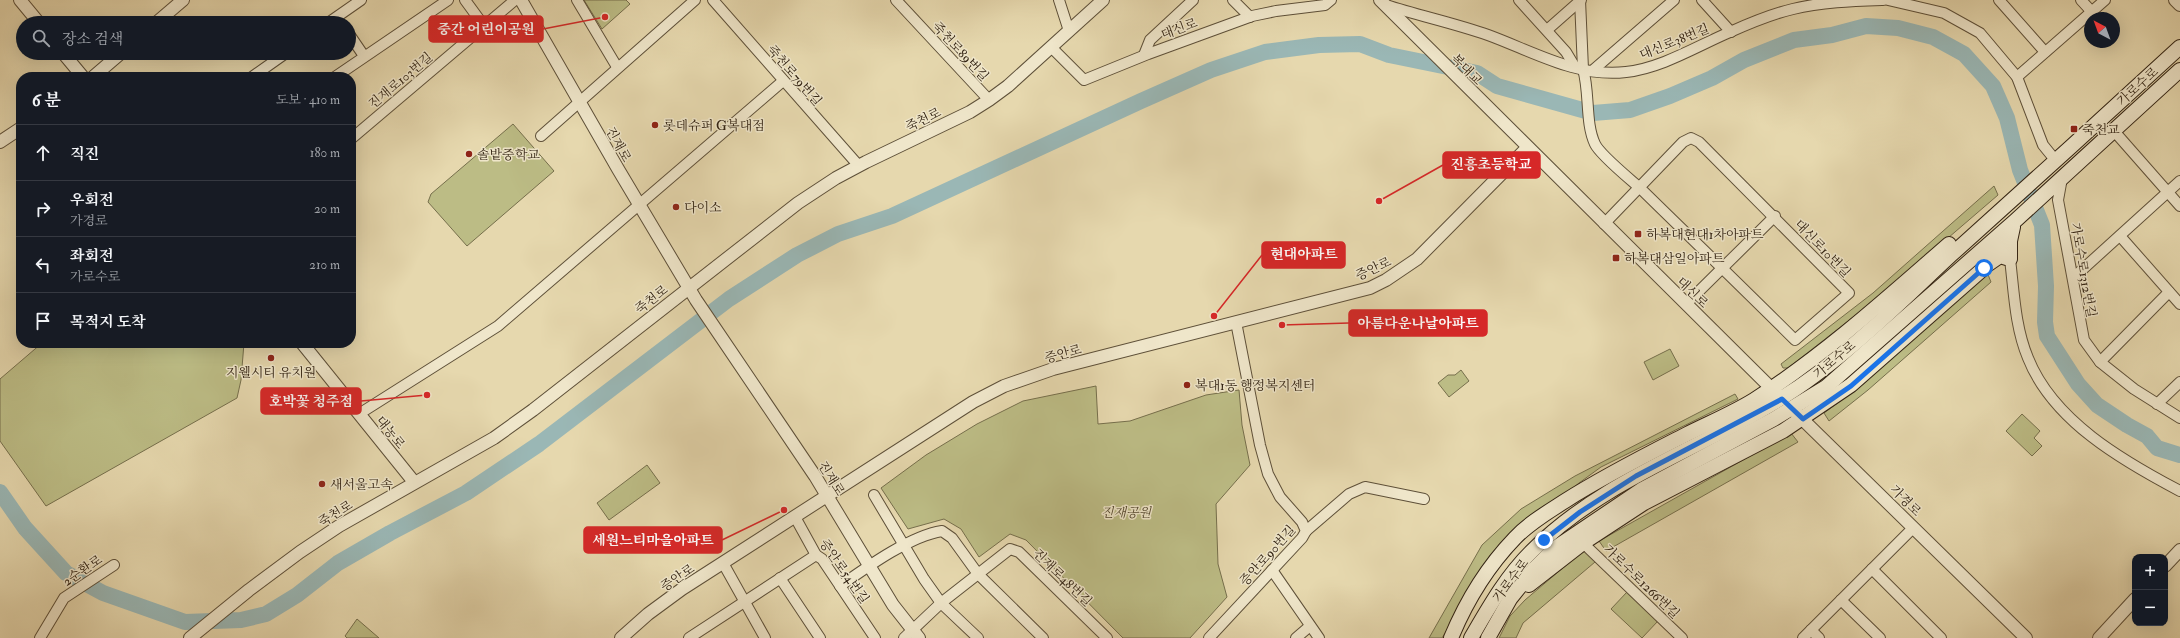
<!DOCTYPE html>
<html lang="ko">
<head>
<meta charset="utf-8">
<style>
	:root { --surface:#171b24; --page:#242831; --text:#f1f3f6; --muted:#9ea1a6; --line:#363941 }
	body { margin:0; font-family:"IM FELL Double Pica","Noto Serif KR",serif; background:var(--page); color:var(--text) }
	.controls { position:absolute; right:12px; bottom:12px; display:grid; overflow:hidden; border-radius:8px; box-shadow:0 4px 16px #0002 }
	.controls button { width:36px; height:36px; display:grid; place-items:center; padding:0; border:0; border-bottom:1px solid var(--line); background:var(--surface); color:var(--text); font:20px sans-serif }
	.compass { position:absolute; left:2084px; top:12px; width:36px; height:36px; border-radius:50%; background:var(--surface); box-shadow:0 4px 16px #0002; rotate:319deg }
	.stop { position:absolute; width:12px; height:12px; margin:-9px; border:3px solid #1a73e8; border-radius:50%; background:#fff }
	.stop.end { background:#1a73e8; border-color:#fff; box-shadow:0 1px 4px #0008 }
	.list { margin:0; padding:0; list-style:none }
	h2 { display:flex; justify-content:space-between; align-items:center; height:52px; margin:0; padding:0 16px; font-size:17px }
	h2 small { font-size:13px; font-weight:400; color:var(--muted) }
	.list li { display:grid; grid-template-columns:26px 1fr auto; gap:12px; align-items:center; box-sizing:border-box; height:56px; padding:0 16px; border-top:1px solid var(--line) }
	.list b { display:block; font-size:15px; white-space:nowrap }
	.list p { margin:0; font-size:13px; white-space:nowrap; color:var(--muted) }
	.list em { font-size:13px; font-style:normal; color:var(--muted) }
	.icon { flex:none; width:22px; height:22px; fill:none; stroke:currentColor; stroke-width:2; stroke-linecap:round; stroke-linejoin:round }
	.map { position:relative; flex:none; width:2180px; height:638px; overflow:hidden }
	.search { position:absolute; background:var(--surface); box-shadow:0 4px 16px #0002; left:16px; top:16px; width:340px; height:44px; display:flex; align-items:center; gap:10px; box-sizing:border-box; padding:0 14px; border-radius:22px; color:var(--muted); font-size:15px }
	.panel { position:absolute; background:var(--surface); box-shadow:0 4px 16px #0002; left:16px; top:72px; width:340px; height:276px; border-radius:16px }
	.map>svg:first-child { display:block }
	.green { fill:#bcbc85; stroke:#766f4c }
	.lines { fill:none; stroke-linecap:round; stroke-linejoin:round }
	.river { stroke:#9ab7b5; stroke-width:16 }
	.minor-casing { stroke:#5e5039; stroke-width:12 }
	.tertiary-casing { stroke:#5e5039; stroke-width:14 }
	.secondary-casing { stroke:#312212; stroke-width:16 }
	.minor { stroke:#efe6ca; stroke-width:10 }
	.tertiary { stroke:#efe6ca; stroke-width:12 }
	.secondary { stroke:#efe6ca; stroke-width:14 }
	.route { stroke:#1a73e8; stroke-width:5 }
	.poi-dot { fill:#8f2418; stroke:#efe6ca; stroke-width:1.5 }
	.labels { text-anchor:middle; stroke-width:3; stroke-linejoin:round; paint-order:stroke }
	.street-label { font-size:13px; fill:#312212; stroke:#efe6ca }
	.poi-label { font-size:13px; fill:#312212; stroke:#efe6ca; text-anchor:start }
	.park-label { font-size:13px; font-style:italic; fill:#54482f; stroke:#efe6ca }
	.leader { fill:none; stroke:#d62828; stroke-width:1.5 }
	.callout-dot { fill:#d62828; stroke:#efe6ca; stroke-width:1.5 }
	.callout { fill:#d62828; stroke:#d62828; stroke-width:1.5 }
	.callout-label { font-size:14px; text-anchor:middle; font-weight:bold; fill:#fff }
</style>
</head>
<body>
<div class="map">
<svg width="2180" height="638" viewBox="0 0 2180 638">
	<rect width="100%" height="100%" fill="#e6d8ae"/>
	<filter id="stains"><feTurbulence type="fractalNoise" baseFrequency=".005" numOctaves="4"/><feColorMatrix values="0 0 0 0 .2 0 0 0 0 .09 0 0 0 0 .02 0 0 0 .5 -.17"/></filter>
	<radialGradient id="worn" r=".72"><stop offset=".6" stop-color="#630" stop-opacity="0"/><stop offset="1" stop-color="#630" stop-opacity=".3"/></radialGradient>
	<g class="green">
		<path d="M 584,0 L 626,0 L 630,4 L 602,29 Z"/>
		<path d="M 513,124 L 554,171 L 467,246 L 428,202 L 431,194 Z"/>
		<path d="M 1994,186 L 1998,195 L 1884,293 L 1788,368 L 1783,368 L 1781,364 L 1873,293 Z"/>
		<path d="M 1987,272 L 1991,282 L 1868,390 L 1829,421 L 1824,413 L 1862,385 Z"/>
		<path d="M 42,343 L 244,343 L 241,380 L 237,398 L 46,506 L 0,441 L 0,379 Z"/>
		<path d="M 1670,349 L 1679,366 L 1653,380 L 1644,362 Z"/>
		<path d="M 1461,370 L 1469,381 L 1449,397 L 1438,383 L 1448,375 L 1455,375 Z"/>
		<path d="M 1096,386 L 1098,424 L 1130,421 L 1206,395 L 1239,390 L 1242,425 L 1250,465 L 1216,504 L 1218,564 L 1227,597 L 1190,638 L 1123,638 L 1026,540 L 1010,534 L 979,557 L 961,529 L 944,519 L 908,529 L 881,488 L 926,455 L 977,424 L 1023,401 Z"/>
		<path d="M 1735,394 L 1738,399 L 1601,467 L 1579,483 L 1494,554 L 1442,638 L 1429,638 L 1482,545 L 1521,509 L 1575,476 Z"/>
		<path d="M 2022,414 L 2040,431 L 2034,438 L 2042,446 L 2032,456 L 2006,431 Z"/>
		<path d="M 1791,433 L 1798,442 L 1606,551 L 1599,541 Z"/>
		<path d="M 647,465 L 660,483 L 609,520 L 597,503 Z"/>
		<path d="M 1584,550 L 1595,562 L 1523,623 L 1516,638 L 1499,638 L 1510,616 L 1525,600 Z"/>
		<path d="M 1627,592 L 1658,621 L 1642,638 L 1611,609 Z"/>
		<path d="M 357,619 L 379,638 L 347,638 L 345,636 Z"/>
	</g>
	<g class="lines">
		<path class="river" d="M 0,492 L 25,528 L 66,573 L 103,593 L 185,622 L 241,620 L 266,614 L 297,595 L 338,563 L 390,533 L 466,493 L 539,444 L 729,299 L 797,255 L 838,234 L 892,216 L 1141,101 L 1211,70 L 1265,52 L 1319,45 L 1360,44 L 1389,55 L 1477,73 L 1497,86 L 1593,113 L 1630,110 L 1670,96 L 1712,78 L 1744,60 L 1794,40 L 1832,35 L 1866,26 L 1898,28 L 1933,37 L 1964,54 L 1993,86 L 2007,118 L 2020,170 L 2042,225 L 2046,286 L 2045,322 L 2047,336 L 2078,384 L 2097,405 L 2127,425 L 2147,436 L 2157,448 L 2180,455"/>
		<g class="minor-casing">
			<g id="minor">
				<path d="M 465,0 L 484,26"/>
				<path d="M 577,0 L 617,67"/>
				<path d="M 713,0 L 859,166"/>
				<path d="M 896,0 L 989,100"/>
				<path d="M 1059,0 L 1069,31"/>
				<path d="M 1233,0 L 1250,17"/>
				<path d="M 1519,0 L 1566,52 L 1575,67"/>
				<path d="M 1580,0 L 1583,69 C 1590,93 1585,123 1595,144 C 1600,155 1630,179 1641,189 C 1692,239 1744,289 1795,340 L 1849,293 L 1699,142 L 1691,138 L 1683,142 L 1604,224"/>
				<path d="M 1702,0 L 1731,32"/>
				<path d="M 1888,0 L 1944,13 L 1980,33 L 2017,77 L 2043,145 L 2056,161"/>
				<path d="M 1999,0 L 2045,52"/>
				<path d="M 2081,0 L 2092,12"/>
				<path d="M 1386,5 C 1420,16 1454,23 1488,35 C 1532,51 1577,78 1626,72 C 1662,68 1697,46 1730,32 C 1750,23 1771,14 1793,9 C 1821,2 1853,1 1883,0"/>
				<path d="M 328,23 L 361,0"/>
				<path d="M 1547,30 L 1581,0"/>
				<path d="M 349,34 L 364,56"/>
				<path d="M 1051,47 L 1084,80 L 1148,54 L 1252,16 L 1276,11 L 1325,5 L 1331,0"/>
				<path d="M 1144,55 L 1150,40 L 1193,0"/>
				<path d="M 1592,71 L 1674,0"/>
				<path d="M 252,77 L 286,53"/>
				<path d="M 335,77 L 448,0"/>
				<path d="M 2017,77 L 2105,0"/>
				<path d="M 2114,131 L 2180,206"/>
				<path d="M 541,136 L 695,0"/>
				<path d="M 351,139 L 515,0"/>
				<path d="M 2062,178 L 2058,200 L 2084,340 L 2100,362 L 2134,389 L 2180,418"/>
				<path d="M 2120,236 L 2180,304"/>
				<path d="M 2010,259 C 2014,292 2015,327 2028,358 C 2053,421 2123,461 2180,491"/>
				<path d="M 2073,278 L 2180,181"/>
				<path d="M 1686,304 L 1775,216"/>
				<path d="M 2100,362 L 2169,292"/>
				<path d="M 2157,404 L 2180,382"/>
				<path d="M 359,414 L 498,326 L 783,81"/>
				<path d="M 874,495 L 924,579 L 941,603 L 978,638"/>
				<path d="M 795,517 L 816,555 L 822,559 L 875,638"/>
				<path d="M 1306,531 L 1349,494 L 1365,487 L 1424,499"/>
				<path d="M 1583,543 L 1682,638"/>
				<path d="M 723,563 L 765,638"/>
				<path d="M 1872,569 L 1941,638"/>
				<path d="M 1272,570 L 1319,638"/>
				<path d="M 780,578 L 820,638"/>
				<path d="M 840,586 C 867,567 910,536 942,531 L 952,538 L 978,574 L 1043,638"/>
				<path d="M 1841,600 L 1880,638"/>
				<path d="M 1811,630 L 1819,638"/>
				<path d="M 40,638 L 64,598 L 114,565"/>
				<path d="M 689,638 L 816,555"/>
				<path d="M 904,638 L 941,603 L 1010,549 L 1019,552 L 1107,638"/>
				<path d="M 1209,638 L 1302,538 L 1306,531 L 1302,522 L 1280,497 L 1268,474 L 1260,445 L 1236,322"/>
				<path d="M 1296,638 L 1310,626"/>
				<path d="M 1803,638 L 1913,528"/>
			</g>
		</g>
		<g class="tertiary-casing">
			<g id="tertiary">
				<path d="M 20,0 L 39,23"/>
				<path d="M 521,0 L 618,169 L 696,300 L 815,476 L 893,605 L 919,638"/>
				<path d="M 1380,0 L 1778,395"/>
				<path d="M 2175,0 L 2180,5"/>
				<path d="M 156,23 L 183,0"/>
				<path d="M 63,53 L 83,77"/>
				<path d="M 93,77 L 121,53"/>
				<path d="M 0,142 L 21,128"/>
				<path d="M 302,343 L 414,482"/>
				<path d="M 1795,412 L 2026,638"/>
				<path d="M 2165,566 L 2180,550"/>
				<path d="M 190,638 L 249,590 L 300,552 L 339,526 L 494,438 L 533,410 L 798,203 L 836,178 L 866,162 L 970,112 L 989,100 L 1008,86 L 1103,0"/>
				<path d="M 621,638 L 648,614 L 682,589 L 973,402 L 1004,386 L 1053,369 L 1370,288 L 1386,280 L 1417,259 L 1527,148"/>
				<path d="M 2099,638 L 2135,599"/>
			</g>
		</g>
		<g class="secondary-casing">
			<g id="secondary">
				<path d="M 1987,265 L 2000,256 L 2010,259 L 2010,241 L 2013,227"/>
				<path d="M 1529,585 L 1583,543 L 1644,503 L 1783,431 L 1851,385 L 1984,268 L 2003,238"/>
				<path d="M 1451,638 C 1466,602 1488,566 1515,538 C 1529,523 1548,512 1565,501 C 1604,476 1646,455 1687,434 C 1709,423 1733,413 1754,400 C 1824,355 1886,299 1949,244"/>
				<path d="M 1471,638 C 1489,607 1507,575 1533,550 C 1612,471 1726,442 1814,376 C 1863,340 1907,296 1951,255 C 2028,186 2104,117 2180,47"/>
				<path d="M 1488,638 L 1510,599 L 1534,569 L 1555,548 L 1641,490 L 1774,419 L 1826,387 L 2015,221 L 2180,70"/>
			</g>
		</g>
		<use href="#minor" class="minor"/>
		<use href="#tertiary" class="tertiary"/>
		<use href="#secondary" class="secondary"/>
	</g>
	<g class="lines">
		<path class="route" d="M 1544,540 L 1580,512 L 1636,476 L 1782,399 L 1803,419 L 1851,386 L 1984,268"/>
	</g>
	<g class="poi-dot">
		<circle cx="655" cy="125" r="4"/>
		<rect x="2070" y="125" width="8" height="8" rx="2"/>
		<circle cx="469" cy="154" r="4"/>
		<circle cx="676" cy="207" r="4"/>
		<rect x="1634" y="230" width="8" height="8" rx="2"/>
		<rect x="1612" y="254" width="8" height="8" rx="2"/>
		<circle cx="271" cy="358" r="4"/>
		<circle cx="1187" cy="385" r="4"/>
		<circle cx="322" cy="484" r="4"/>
	</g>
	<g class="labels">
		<g class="street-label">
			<text transform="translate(1179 28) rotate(-20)" y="5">대신로</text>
			<text transform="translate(1674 41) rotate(-22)" y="5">대신로38번길</text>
			<text transform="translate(961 51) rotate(47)" y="5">죽천로89번길</text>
			<text transform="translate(1467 69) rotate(45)" y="5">복대교</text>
			<text transform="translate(795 75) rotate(49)" y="5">죽천로79번길</text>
			<text transform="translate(400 80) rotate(-40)" y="5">진재로103번길</text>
			<text transform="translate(2137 86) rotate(-42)" y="5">가로수로</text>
			<text transform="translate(923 119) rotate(-26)" y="5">죽천로</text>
			<text transform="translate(619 144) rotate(61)" y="5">진재로</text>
			<text transform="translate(1823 248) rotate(46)" y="5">대신로10번길</text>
			<text transform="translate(1373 268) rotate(-25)" y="5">증안로</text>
			<text transform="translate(2084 270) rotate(80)" y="5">가로수로1312번길</text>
			<text transform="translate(1693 292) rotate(44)" y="5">대신로</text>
			<text transform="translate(651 299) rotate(-38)" y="5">죽천로</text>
			<text transform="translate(1063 353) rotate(-15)" y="5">증안로</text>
			<text transform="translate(1834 359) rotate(-40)" y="5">가로수로</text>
			<text transform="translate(391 432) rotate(51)" y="5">대농로</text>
			<text transform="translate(832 478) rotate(58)" y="5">진재로</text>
			<text transform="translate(1906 500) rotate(45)" y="5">가경로</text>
			<text transform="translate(335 513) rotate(-32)" y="5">죽천로</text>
			<text transform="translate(1267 555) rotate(-48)" y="5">증안로90번길</text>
			<text transform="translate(82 570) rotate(-34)" y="5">2순환로</text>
			<text transform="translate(845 571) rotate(55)" y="5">증안로54번길</text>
			<text transform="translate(677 577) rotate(-34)" y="5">증안로</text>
			<text transform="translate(1063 577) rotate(44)" y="5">진재로48번길</text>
			<text transform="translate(1510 580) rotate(-53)" y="5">가로수로</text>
			<text transform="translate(1642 581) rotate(44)" y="5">가로수로1266번길</text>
		</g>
		<g class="poi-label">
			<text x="663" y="130">롯데슈퍼 G복대점</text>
			<text x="2082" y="134">죽천교</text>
			<text x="477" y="159">솔밭중학교</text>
			<text x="684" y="212">다이소</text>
			<text x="1646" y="239">하복대현대1차아파트</text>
			<text x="1624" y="263">하복대삼일아파트</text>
			<text x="271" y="377" text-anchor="middle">지웰시티 유치원</text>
			<text x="1195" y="390">복대1동 행정복지센터</text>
			<text x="330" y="489">새서울고속</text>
		</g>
		<g class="park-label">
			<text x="1126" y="517">진재공원</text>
		</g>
	</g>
	<path class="leader" d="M605 17L543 29M1379 201L1443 165M1214 316L1262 255M1282 325L1349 323M427 395L361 401M784 510L722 540"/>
	<g class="callout-dot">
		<circle cx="605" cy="17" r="4"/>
		<circle cx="1379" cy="201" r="4"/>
		<circle cx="1214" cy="316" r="4"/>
		<circle cx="1282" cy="325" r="4"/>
		<circle cx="427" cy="395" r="4"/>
		<circle cx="784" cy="510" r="4"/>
	</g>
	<g class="callout">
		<rect x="429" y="16" width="114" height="26" rx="4"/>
		<rect x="1443" y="152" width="97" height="26" rx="4"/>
		<rect x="1262" y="242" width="83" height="26" rx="4"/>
		<rect x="1349" y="310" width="138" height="26" rx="4"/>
		<rect x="261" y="388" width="100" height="26" rx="4"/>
		<rect x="584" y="527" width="138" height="26" rx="4"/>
	</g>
	<g class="callout-label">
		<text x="486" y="34">중간 어린이공원</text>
		<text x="1491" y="169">진흥초등학교</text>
		<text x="1304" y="259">현대아파트</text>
		<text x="1418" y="328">아름다운나날아파트</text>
		<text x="311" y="406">호박꽃 청주점</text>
		<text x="653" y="545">세원느티마을아파트</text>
	</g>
	<rect width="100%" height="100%" filter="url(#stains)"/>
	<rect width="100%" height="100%" fill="url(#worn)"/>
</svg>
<div class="controls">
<button>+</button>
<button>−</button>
</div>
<svg class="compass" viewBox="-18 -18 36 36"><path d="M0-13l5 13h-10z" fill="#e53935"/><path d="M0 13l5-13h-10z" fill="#9ea1a6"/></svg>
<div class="stop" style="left:1984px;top:268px"></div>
<div class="stop end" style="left:1544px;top:540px"></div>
<div class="search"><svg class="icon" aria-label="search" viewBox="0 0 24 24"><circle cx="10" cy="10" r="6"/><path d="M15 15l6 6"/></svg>장소 검색</div>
<section class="panel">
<h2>6 분<small>도보 · 410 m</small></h2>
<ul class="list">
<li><svg class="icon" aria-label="ahead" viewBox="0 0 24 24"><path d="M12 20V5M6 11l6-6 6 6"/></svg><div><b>직진</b></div><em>180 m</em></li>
<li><svg class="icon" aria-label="right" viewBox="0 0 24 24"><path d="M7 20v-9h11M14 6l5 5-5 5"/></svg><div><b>우회전</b><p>가경로</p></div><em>20 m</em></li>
<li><svg class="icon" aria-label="left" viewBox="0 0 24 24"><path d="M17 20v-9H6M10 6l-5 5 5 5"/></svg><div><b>좌회전</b><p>가로수로</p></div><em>210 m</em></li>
<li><svg class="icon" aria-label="arrive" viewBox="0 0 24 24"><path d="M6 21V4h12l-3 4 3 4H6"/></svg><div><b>목적지 도착</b></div></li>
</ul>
</section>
</div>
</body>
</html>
